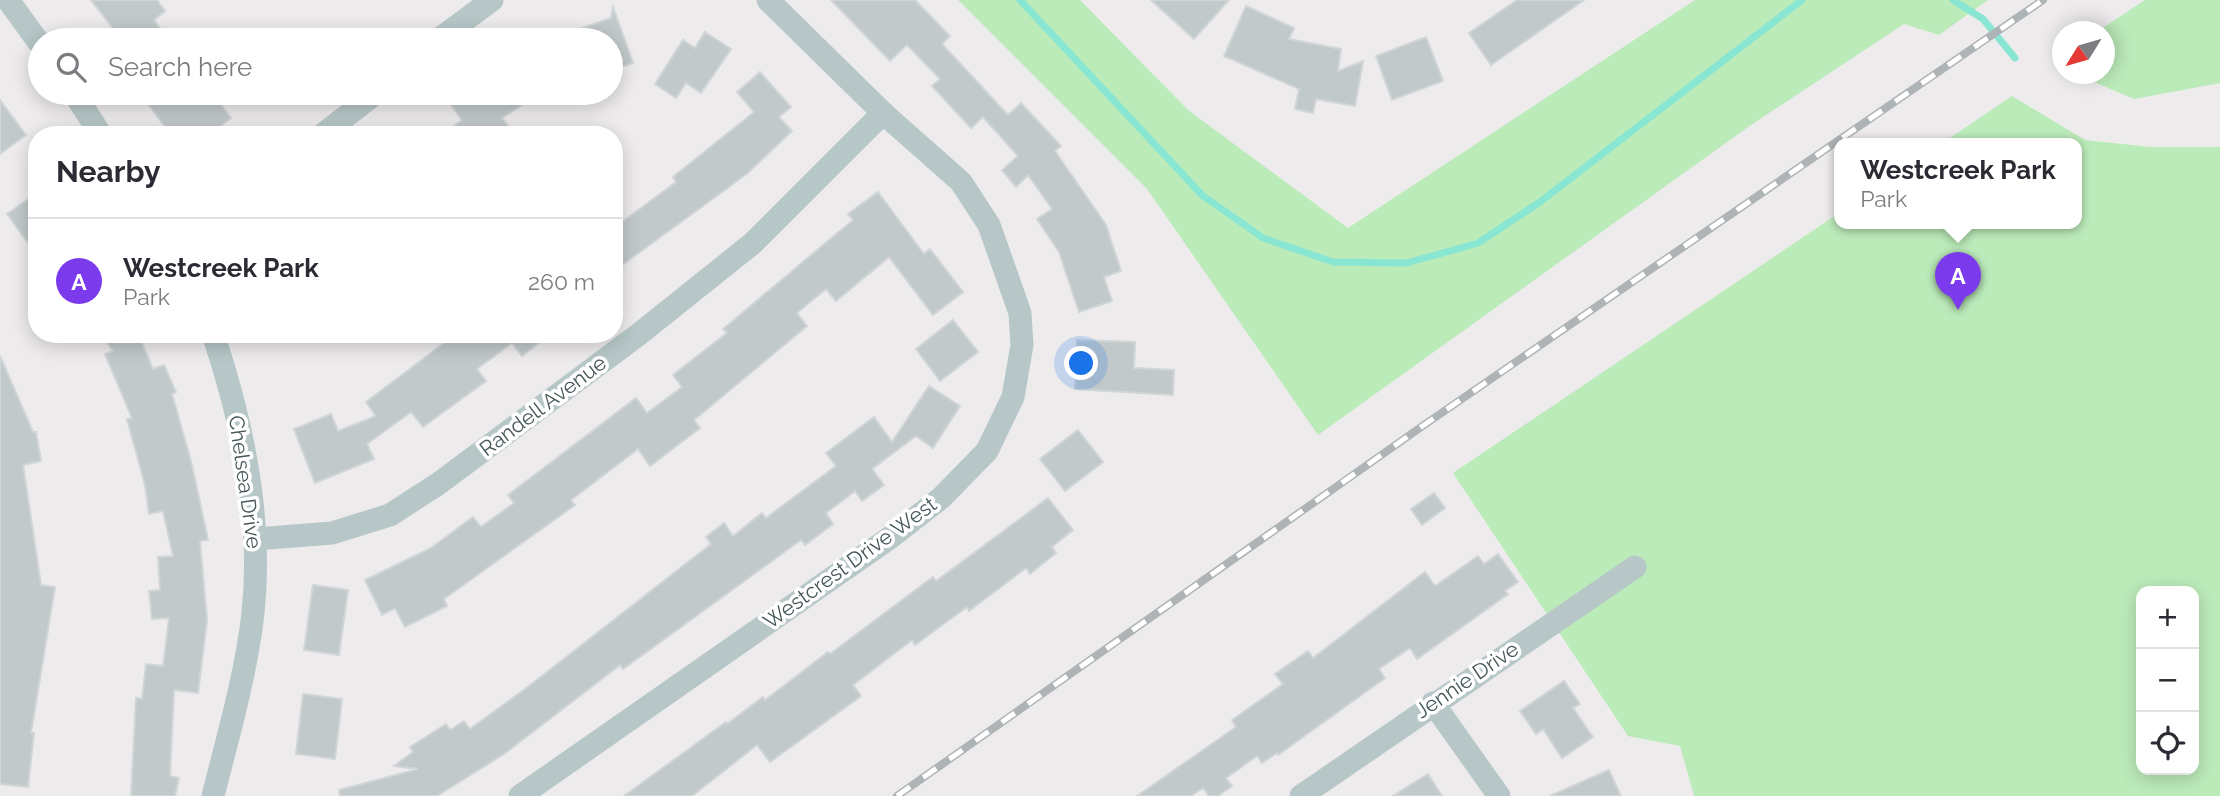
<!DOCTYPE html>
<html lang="en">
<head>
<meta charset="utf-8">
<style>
	:root { --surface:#fff; --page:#f2f2f3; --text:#2b2b33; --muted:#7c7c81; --line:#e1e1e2; --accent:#7c3aed }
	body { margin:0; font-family:Raleway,sans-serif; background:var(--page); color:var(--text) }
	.controls { position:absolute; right:21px; bottom:21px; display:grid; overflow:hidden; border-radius:14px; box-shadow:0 4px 18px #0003 }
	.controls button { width:63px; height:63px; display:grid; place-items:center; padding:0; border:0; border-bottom:2px solid var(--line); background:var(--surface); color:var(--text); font:35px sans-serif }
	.compass { position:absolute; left:2052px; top:21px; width:63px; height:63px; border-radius:50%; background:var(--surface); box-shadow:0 4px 18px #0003; rotate:233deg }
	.you { position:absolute; left:1082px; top:364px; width:24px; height:24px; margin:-18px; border:5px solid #fff; border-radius:50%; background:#1a73e8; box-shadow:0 0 0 10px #1a73e833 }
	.badge { display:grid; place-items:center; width:46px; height:46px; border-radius:50%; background:var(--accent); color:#fff; font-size:23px; font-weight:700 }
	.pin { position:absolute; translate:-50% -58px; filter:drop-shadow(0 2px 4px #0008) }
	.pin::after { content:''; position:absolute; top:37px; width:24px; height:21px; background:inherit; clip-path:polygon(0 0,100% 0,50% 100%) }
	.popup { position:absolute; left:1834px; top:138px; width:248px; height:91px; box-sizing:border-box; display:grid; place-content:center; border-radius:14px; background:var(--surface); filter:drop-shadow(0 2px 5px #0005); font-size:23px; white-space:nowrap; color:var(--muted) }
	.popup b { font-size:26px; color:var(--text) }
	.popup::after { content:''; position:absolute; left:50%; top:100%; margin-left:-14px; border:14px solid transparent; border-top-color:var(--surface) }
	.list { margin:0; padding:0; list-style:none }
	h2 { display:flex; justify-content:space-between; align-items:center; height:91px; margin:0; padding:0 28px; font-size:30px }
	h2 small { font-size:23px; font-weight:400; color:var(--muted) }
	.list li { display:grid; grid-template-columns:46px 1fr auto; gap:21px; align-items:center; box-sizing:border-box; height:126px; padding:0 28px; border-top:2px solid var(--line) }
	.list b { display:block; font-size:26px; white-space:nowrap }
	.list p { margin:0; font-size:23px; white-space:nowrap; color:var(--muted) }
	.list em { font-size:23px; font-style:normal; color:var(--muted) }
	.icon { flex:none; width:38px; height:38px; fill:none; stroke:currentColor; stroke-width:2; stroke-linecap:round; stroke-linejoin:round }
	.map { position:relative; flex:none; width:2220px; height:796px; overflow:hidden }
	.search { position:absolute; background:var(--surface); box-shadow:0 4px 18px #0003; left:28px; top:28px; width:595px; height:77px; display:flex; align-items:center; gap:18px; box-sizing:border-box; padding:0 24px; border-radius:38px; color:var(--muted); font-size:26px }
	.panel { position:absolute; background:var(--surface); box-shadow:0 4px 18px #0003; left:28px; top:126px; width:595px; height:217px; border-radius:28px }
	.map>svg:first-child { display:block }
	.green { fill:#bcebba; fill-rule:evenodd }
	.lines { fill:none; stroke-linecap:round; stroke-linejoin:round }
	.stream { stroke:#89e6d2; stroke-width:7 }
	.building { fill:#c2c9cb; stroke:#d0d5d7; stroke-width:2 }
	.minor { stroke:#b7c7c8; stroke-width:23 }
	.rail-casing { stroke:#aeb4b6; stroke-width:8 }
	.rail { stroke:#fff; stroke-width:5; stroke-dasharray:16; stroke-linecap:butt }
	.labels { text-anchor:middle; stroke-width:7; stroke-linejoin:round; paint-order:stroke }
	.street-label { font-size:21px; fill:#455758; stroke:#fff }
</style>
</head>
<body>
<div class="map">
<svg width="2220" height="796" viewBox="0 0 2220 796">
	<rect width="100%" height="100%" fill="#eeebed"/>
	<g class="green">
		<path d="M 958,0 L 1080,0 L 1188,110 L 1348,228 L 1695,0 L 1988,0 L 1939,35 L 1904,24 L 1751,125 L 1318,435 L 1147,189 Z"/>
		<path d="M 2145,0 L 2220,0 L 2220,83 L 2134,99 L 2075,74 L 2104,74 L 2104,32 L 2098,31 Z"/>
		<path d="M 2012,96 L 2085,140 L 2151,147 L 2220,147 L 2220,796 L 1694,796 L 1680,746 L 1628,736 L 1453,473 L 1839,213 L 1839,224 L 2077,224 L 2077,144 L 1941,144 ZM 2141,591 L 2194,591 L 2194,770 L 2141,770 Z"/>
	</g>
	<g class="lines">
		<g class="stream">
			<path d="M 1020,0 L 1202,195 L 1263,238 L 1333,262 L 1407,263 L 1478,243 L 1540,202 L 1802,0"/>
			<path d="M 1953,0 L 1983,19 L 2015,58"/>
		</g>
	</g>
	<g class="building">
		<path d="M 91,0 L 157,0 L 165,11 L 154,20 L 163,32 L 153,40 L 122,40 Z"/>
		<path d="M 831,0 L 915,0 L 950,36 L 942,44 L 1008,115 L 1021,103 L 1061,146 L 1055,151 L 1106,225 L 1121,271 L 1104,277 L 1112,301 L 1079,312 L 1059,252 L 1037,219 L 1052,209 L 1028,175 L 1016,187 L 1002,170 L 1018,156 L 983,117 L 971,128 L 932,86 L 940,79 L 907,45 L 890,61 Z"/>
		<path d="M 1151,0 L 1229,0 L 1194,39 Z"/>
		<path d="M 1517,0 L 1584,0 L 1491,65 L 1469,33 Z"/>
		<path d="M 1246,6 L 1294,28 L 1289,39 L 1341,49 L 1338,71 L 1363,61 L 1355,106 L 1316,99 L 1313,113 L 1295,109 L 1299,89 L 1224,56 Z"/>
		<path d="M 613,7 L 633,63 L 611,70 L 611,40 L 556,40 L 555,38 L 611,18 Z"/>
		<path d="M 705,32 L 731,49 L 701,93 L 686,83 L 676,98 L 655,84 L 683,40 L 695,48 Z"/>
		<path d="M 1426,37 L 1443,81 L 1392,100 L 1376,56 Z"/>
		<path d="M 760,72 L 791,107 L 779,117 L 792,131 L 748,173 L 614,271 L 614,228 L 676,182 L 673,177 L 754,112 L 737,92 Z"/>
		<path d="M 140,93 L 212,93 L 231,118 L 209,135 L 171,135 Z"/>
		<path d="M 459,93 L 540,93 L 502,118 L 508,125 L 495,135 L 442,135 L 462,120 L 448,101 Z"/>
		<path d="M 0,100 L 26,135 L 0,154 Z"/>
		<path d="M 878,192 L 924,254 L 930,249 L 963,292 L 933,315 L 889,257 L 836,301 L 826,289 L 797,313 L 807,326 L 694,420 L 700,428 L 650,466 L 638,449 L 571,500 L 575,505 L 444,599 L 447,606 L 405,627 L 395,608 L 382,615 L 365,580 L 431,548 L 473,517 L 481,527 L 514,503 L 508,495 L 636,398 L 647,413 L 682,387 L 673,375 L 727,333 L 723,329 L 853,220 L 848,214 Z"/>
		<path d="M 37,193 L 37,255 L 7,214 Z"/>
		<path d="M 953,320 L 978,352 L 940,381 L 916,349 Z"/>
		<path d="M 101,334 L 138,334 L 153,369 L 164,365 L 176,392 L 172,394 L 192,465 L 208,540 L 200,541 L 207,620 L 198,693 L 174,690 L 170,776 L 179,778 L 175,796 L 131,796 L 136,698 L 142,699 L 146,664 L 163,666 L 169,618 L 152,619 L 149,591 L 160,590 L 158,557 L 173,556 L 163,511 L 149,514 L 145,485 L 127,419 L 132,418 L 105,354 L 113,351 Z"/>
		<path d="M 456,334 L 550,334 L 522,356 L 512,343 L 477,369 L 486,381 L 423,427 L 411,412 L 367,444 L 374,459 L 315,483 L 294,429 L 331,414 L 338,431 L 376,416 L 366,402 Z"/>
		<path d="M 1077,340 L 1135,342 L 1134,368 L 1174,370 L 1173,395 L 1075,389 Z"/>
		<path d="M 0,356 L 33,432 L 36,432 L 41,461 L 23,465 L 41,585 L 55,587 L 31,733 L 34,733 L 28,787 L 0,784 Z"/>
		<path d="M 929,386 L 960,406 L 933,448 L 916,436 L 872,469 L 884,485 L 862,501 L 855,491 L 826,513 L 833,524 L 805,545 L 801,540 L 623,669 L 620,665 L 504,754 L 437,796 L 340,796 L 339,790 L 418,769 L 394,766 L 413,752 L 410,747 L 446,724 L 450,730 L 464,721 L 470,729 L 529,686 L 711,544 L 706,537 L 724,523 L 733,536 L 762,513 L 766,518 L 836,466 L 826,453 L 874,417 L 892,442 Z"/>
		<path d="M 1078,430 L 1103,462 L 1065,491 L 1040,459 Z"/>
		<path d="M 1434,493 L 1445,508 L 1422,525 L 1411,509 Z"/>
		<path d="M 1048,498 L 1073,530 L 1052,547 L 1056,553 L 1030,574 L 1026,568 L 969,611 L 967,607 L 915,645 L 912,640 L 853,685 L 861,696 L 770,762 L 757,745 L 692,796 L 624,796 L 726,722 L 727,724 L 763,697 L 765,700 L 828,652 L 830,654 L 933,577 L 936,581 Z"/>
		<path d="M 1498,554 L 1518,582 L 1505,591 L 1508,594 L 1417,659 L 1410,648 L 1379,669 L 1385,678 L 1278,755 L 1277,753 L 1262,763 L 1257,756 L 1226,778 L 1232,786 L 1218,796 L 1209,796 L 1203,788 L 1191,796 L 1137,796 L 1236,727 L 1232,720 L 1283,684 L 1275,674 L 1308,651 L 1313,658 L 1425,572 L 1435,586 L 1478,556 L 1484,564 Z"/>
		<path d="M 313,585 L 348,590 L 339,655 L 304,650 Z"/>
		<path d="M 1564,681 L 1580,704 L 1573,708 L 1593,737 L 1562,758 L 1543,729 L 1536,734 L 1520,711 Z"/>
		<path d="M 303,694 L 342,699 L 335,759 L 296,754 Z"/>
		<path d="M 1609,770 L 1621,796 L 1550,796 L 1588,779 Z"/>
		<path d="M 1428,774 L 1442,796 L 1393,796 Z"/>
	</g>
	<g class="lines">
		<g class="minor">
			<path d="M 8,0 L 40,44"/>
			<path d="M 438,40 L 492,0"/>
			<path d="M 74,93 L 101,135"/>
			<path d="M 322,135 L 376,93"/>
			<path d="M 256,539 L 332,533 L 390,515 L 438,484 L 638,335 L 753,243 L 883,113"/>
			<path d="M 1433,703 L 1499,796"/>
			<path d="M 213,796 C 228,736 246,675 253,613 C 263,519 243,423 213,334"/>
			<path d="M 520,796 L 891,537 L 941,498 L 987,451 L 1013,397 L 1022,345 L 1020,313 L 989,225 L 961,182 L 883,113 L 768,0"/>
			<path d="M 1301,796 L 1635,567"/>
		</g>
		<g class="rail-casing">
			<path id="rail" d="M 897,796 L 1424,425 L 2043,0"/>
		</g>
		<use href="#rail" class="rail"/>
	</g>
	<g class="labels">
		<g class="street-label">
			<text transform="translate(543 406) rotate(-37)" y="7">Randell Avenue</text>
			<text transform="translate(245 482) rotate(82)" y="7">Chelsea Drive</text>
			<text transform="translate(850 563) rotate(-36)" y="7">Westcrest Drive West</text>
			<text transform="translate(1467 680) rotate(-34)" y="7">Jennie Drive</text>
		</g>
	</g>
</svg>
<div class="controls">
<button>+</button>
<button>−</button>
<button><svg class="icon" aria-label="locate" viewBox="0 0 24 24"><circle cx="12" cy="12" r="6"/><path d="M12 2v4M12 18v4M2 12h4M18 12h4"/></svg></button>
</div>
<svg class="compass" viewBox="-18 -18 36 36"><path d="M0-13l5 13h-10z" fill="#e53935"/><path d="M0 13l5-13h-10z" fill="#7c7c81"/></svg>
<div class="you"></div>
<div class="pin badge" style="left:1958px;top:310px">A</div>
<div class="popup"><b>Westcreek Park</b>Park</div>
<div class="search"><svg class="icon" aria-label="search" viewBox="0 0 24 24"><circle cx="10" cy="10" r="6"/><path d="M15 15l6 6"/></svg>Search here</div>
<section class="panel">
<h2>Nearby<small></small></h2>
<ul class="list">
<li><span class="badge">A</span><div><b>Westcreek Park</b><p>Park</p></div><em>260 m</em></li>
</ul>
</section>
</div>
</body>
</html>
